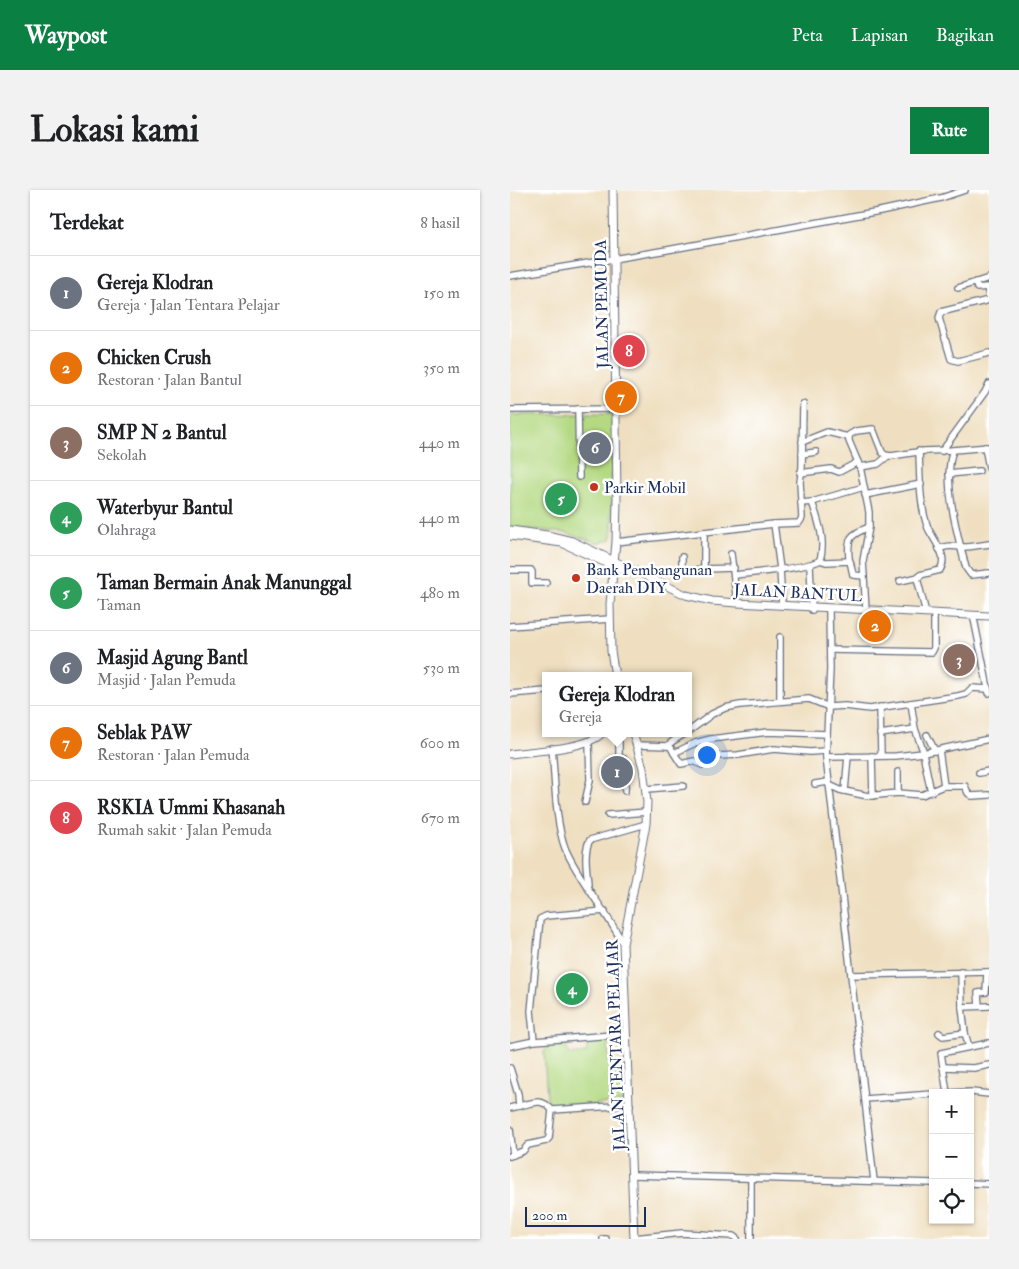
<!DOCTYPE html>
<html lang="id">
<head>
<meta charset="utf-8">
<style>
	:root { --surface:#fff; --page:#f2f2f2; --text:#202124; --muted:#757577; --line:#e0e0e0; --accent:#0b8043 }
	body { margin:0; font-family:"IM FELL Double Pica",serif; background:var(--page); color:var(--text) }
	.controls { position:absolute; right:15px; bottom:15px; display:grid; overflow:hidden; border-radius:0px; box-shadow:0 1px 4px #0004 }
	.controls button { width:45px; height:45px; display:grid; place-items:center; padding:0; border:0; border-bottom:1px solid var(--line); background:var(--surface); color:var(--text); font:25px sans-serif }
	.scale { position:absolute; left:15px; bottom:12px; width:121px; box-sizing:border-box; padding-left:5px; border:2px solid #1b2f5e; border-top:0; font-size:14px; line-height:18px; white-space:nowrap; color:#1b2f5e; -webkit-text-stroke:4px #fff; paint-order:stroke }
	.you { position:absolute; left:196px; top:564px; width:18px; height:18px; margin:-12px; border:4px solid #fff; border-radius:50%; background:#1a73e8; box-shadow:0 0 0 8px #1a73e833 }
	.badge { display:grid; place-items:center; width:32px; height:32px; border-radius:50%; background:var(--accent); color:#fff; font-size:16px; font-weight:700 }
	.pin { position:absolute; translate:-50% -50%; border:2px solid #fff; box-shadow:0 1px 5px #0006 }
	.popup { position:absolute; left:32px; top:482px; width:150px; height:65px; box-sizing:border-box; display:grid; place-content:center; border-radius:0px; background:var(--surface); filter:drop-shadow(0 1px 4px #0005); font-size:16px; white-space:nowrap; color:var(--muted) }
	.popup b { font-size:19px; color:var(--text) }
	.popup::after { content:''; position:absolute; left:50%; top:100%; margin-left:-10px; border:10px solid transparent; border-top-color:var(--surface) }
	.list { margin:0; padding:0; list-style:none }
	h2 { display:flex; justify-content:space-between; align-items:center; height:65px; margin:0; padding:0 20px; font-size:21px }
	h2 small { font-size:16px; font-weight:400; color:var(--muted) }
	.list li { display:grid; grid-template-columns:32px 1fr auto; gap:15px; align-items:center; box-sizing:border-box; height:75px; padding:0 20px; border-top:1px solid var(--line) }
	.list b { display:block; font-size:19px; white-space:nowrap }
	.list p { margin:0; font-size:16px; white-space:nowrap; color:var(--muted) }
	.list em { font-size:16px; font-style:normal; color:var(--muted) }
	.icon { flex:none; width:28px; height:28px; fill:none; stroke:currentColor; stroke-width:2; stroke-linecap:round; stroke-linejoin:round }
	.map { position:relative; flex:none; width:479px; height:1049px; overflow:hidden; border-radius:0px }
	header { display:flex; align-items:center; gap:30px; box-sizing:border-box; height:70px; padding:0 25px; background:var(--accent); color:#fff }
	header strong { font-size:24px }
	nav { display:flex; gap:28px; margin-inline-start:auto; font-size:18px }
	.intro { display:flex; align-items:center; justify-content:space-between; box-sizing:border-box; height:120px; padding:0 30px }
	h1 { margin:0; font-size:35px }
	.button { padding:12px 22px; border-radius:0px; background:var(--accent); color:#fff; font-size:18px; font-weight:700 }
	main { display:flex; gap:30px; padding:0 30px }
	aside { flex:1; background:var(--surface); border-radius:0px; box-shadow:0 1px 4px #0004 }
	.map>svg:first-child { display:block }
	.green { fill:#b4d982; stroke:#688470 }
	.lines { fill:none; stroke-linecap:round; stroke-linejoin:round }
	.minor-casing { stroke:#656d80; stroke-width:8 }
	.major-casing { stroke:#656d80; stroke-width:9 }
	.minor { stroke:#fff; stroke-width:5.5 }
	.major { stroke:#fff; stroke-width:7 }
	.poi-dot { fill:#c8321e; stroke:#fff; stroke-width:2 }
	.labels { text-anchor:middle; stroke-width:5; stroke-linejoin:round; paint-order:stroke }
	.street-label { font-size:16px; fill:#1b2f5e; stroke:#fff }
	.poi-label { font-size:16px; fill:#1b2f5e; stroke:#fff; text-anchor:start }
</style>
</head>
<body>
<header>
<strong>Waypost</strong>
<nav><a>Peta</a><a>Lapisan</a><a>Bagikan</a></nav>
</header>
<div class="intro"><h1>Lokasi kami</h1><a class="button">Rute</a></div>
<main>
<aside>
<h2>Terdekat<small>8 hasil</small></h2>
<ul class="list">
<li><span class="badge" style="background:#6b7280">1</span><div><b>Gereja Klodran</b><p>Gereja · Jalan Tentara Pelajar</p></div><em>150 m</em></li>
<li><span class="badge" style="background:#e8710a">2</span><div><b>Chicken Crush</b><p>Restoran · Jalan Bantul</p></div><em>350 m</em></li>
<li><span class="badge" style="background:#8d6e63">3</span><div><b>SMP N 2 Bantul</b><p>Sekolah</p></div><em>440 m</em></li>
<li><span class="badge" style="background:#2e9e5b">4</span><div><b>Waterbyur Bantul</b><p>Olahraga</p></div><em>440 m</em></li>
<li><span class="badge" style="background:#2e9e5b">5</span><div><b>Taman Bermain Anak Manunggal</b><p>Taman</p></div><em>480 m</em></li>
<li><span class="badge" style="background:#6b7280">6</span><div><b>Masjid Agung Bantl</b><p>Masjid · Jalan Pemuda</p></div><em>530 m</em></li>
<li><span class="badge" style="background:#e8710a">7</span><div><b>Seblak PAW</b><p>Restoran · Jalan Pemuda</p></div><em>600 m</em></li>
<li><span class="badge" style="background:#e0444e">8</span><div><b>RSKIA Ummi Khasanah</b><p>Rumah sakit · Jalan Pemuda</p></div><em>670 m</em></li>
</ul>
</aside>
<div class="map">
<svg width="479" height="1049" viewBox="0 0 479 1049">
	<rect width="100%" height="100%" fill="#fff"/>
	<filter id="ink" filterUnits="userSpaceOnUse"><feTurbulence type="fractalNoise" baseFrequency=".02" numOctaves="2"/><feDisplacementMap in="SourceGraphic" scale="10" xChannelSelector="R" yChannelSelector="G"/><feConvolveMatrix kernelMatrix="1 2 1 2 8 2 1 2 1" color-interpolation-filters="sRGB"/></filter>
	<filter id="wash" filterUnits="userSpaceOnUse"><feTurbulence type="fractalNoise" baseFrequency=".0096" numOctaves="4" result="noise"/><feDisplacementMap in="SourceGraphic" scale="20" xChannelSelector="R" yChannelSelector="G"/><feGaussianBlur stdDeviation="1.12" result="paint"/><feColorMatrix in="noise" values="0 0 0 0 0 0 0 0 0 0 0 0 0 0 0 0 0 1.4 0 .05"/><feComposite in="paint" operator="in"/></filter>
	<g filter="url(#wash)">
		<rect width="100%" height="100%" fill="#efdfc0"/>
		<g class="green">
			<path d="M 102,224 L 102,346 L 101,349 L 88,353 L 57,343 L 0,337 L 0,225 Z"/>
			<path d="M 98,847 L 99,873 L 112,873 L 113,912 L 43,918 L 37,909 L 34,862 L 41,854 L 55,852 L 59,865 L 77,863 L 77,851 Z"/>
		</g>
	</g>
	<g filter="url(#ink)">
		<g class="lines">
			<g class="minor-casing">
				<g id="minor">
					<path d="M 0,86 L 157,60 L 370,21 L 431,8 L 455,0"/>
					<path d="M 465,92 L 467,98 L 477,97 L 479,107"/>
					<path d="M 448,98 L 479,88"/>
					<path d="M 479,110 L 431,122 L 429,128 L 441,169 L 448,171 L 479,163"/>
					<path d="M 68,219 L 69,287"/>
					<path d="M 0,220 L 106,219"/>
					<path d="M 292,252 L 317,242 L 338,247"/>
					<path d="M 475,257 L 479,278"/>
					<path d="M 443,260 C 432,290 448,347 456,378 L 461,385 L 479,383"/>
					<path d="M 409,261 C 410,286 409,314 418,338 C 424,351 439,366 430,380 L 410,385 L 407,388 L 416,423"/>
					<path d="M 432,261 L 475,202 L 479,194"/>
					<path d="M 292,264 L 306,262"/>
					<path d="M 350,277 L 368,274 L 378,266"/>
					<path d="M 290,283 L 321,279 L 329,282 L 348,272"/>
					<path d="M 439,284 L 469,281"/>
					<path d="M 355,305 L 411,294"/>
					<path d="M 302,312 C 308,330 316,350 310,370"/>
					<path d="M 291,313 L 302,312 L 354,297"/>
					<path d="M 264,334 L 270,379 L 272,415"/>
					<path d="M 194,342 L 194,379"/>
					<path d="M 106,352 L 264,334 L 289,333 L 292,328 L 290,292 L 292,277 L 293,214"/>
					<path d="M 429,359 C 440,354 444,357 454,357 C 462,357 471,355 479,354"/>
					<path d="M 221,364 L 227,413"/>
					<path d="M 172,367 L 172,379 L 174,381 L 194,379 L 224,378"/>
					<path d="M 339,369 C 337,347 340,345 359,337"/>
					<path d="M 300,375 L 302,420"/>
					<path d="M 0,380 L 21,380 L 22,382 L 22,393 L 36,393"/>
					<path d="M 224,385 C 241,383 300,378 310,370 L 316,372 L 340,371 L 343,385 L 354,386"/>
					<path d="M 390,391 L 409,387"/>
					<path d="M 356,420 L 353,371 L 359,337 L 359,322 L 350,277 L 339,251 L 339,245 L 346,241 L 363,239 L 372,262 L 375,265 L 381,266 L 414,261 L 443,260 L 479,257"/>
					<path d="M 319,421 L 320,479 L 316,567 L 341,785 L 479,782"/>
					<path d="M 464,429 L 479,503"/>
					<path d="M 0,436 L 100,429"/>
					<path d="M 320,460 L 422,462 L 424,458 L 424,427"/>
					<path d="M 0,504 L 36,501"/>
					<path d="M 270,511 L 270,447"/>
					<path d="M 401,513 L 405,539"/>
					<path d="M 370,517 L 371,566"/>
					<path d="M 178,542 L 202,524 L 215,518 L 230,515 L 299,509 L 319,517 L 335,516 L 360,519 L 448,506 L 456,504 L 462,498 L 478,499"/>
					<path d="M 370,544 L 405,539 L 414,563"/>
					<path d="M 417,545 L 425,561"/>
					<path d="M 109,553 L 109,568 L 114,569 L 116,572 L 115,601"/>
					<path d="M 127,555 L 160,556 L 164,563 L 185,553 L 201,549 L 258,542 L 317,544"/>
					<path d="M 157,556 L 163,551 L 176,543"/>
					<path d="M 42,558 C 45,588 45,631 55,658 C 69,691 97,721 113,754"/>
					<path d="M 429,560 L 434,596"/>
					<path d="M 164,563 L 171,574 L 184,571 L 192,575 L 208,566 L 228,565 L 264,559 L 300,562 L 316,561"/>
					<path d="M 413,563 L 421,602"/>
					<path d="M 362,566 L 363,606"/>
					<path d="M 316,567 L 386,566 L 413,563 L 479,549"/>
					<path d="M 469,583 L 479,581"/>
					<path d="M 305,594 L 318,592"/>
					<path d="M 319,595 L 330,600 L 358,606 L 388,603 L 412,605 L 433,596 L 455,596 L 458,603 L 462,606 L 479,605"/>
					<path d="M 137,599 L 173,596"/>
					<path d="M 335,601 L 338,566"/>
					<path d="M 388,603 L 388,582"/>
					<path d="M 75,612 L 80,590 L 79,553"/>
					<path d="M 98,625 L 137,622"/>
					<path d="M 78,694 C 77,681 73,661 80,650 L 136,634"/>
					<path d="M 451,782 L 452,817"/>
					<path d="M 341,785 L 364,991"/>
					<path d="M 469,816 L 468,803 L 476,802 L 477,782"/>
					<path d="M 429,843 L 433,846 L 455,843 L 459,857"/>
					<path d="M 455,843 L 452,817 L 479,816"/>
					<path d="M 24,851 L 21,821 L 30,729 L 36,726 L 95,721"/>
					<path d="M 0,856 L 24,851 L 116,844"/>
					<path d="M 433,877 L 464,878 L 479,875"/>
					<path d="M 0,878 L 8,904 L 9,916 L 0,918"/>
					<path d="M 437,903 L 431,863 L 479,853"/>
					<path d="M 442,903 L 461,902 L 479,904"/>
					<path d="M 355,909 L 423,904"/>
					<path d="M 42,920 L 120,915"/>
					<path d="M 0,939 L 3,965"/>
					<path d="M 0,966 L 13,961 L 18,955 L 36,951 L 39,948 L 42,920 C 31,907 24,913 9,916"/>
					<path d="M 123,985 L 423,993"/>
					<path d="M 460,993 L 479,994"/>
					<path d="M 124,1048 L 172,1043 L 223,1046 L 227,1049"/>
					<path d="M 93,1049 L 96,1049"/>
					<path d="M 241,1049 L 241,988"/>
				</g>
			</g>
			<g class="major-casing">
				<g id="major">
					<path d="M 103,0 L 107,308 L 106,352 L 100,414 L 101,461 L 105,486"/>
					<path d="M 0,340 L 37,345 L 62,351 L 176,405 L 202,411 L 227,413 L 479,426"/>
					<path d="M 0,346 L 52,353 L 118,383"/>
					<path d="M 123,543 L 133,578 L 137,612 L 136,634 L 113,754 L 124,1049"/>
					<path d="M 0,564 C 22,561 78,559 92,543"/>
				</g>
			</g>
			<use href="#minor" class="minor"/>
			<use href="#major" class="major"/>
		</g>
	</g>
	<g class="poi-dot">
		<circle cx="84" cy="297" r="5"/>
		<circle cx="66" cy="388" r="5"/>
	</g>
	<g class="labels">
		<g class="street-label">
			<text transform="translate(91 114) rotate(-91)" y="6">JALAN PEMUDA</text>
			<text transform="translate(288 402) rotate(3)" y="6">JALAN BANTUL</text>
			<text transform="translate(105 855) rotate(-92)" y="6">JALAN TENTARA PELAJAR</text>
		</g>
		<g class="poi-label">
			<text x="94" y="303">Parkir Mobil</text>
			<text x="76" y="385">Bank Pembangunan<tspan x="76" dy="18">Daerah DIY</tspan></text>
		</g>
	</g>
</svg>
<div class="controls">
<button>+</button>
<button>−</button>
<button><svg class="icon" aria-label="locate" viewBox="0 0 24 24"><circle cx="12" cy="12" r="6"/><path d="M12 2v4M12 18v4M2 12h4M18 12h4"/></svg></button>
</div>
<div class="scale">200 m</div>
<div class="you"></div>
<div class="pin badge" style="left:107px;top:582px;background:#6b7280">1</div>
<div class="popup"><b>Gereja Klodran</b>Gereja</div>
<div class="pin badge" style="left:365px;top:436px;background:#e8710a">2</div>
<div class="pin badge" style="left:449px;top:470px;background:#8d6e63">3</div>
<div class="pin badge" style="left:62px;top:799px;background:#2e9e5b">4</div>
<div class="pin badge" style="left:51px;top:309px;background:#2e9e5b">5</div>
<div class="pin badge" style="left:85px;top:258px;background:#6b7280">6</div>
<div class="pin badge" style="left:111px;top:207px;background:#e8710a">7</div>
<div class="pin badge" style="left:119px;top:161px;background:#e0444e">8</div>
</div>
</main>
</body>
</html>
